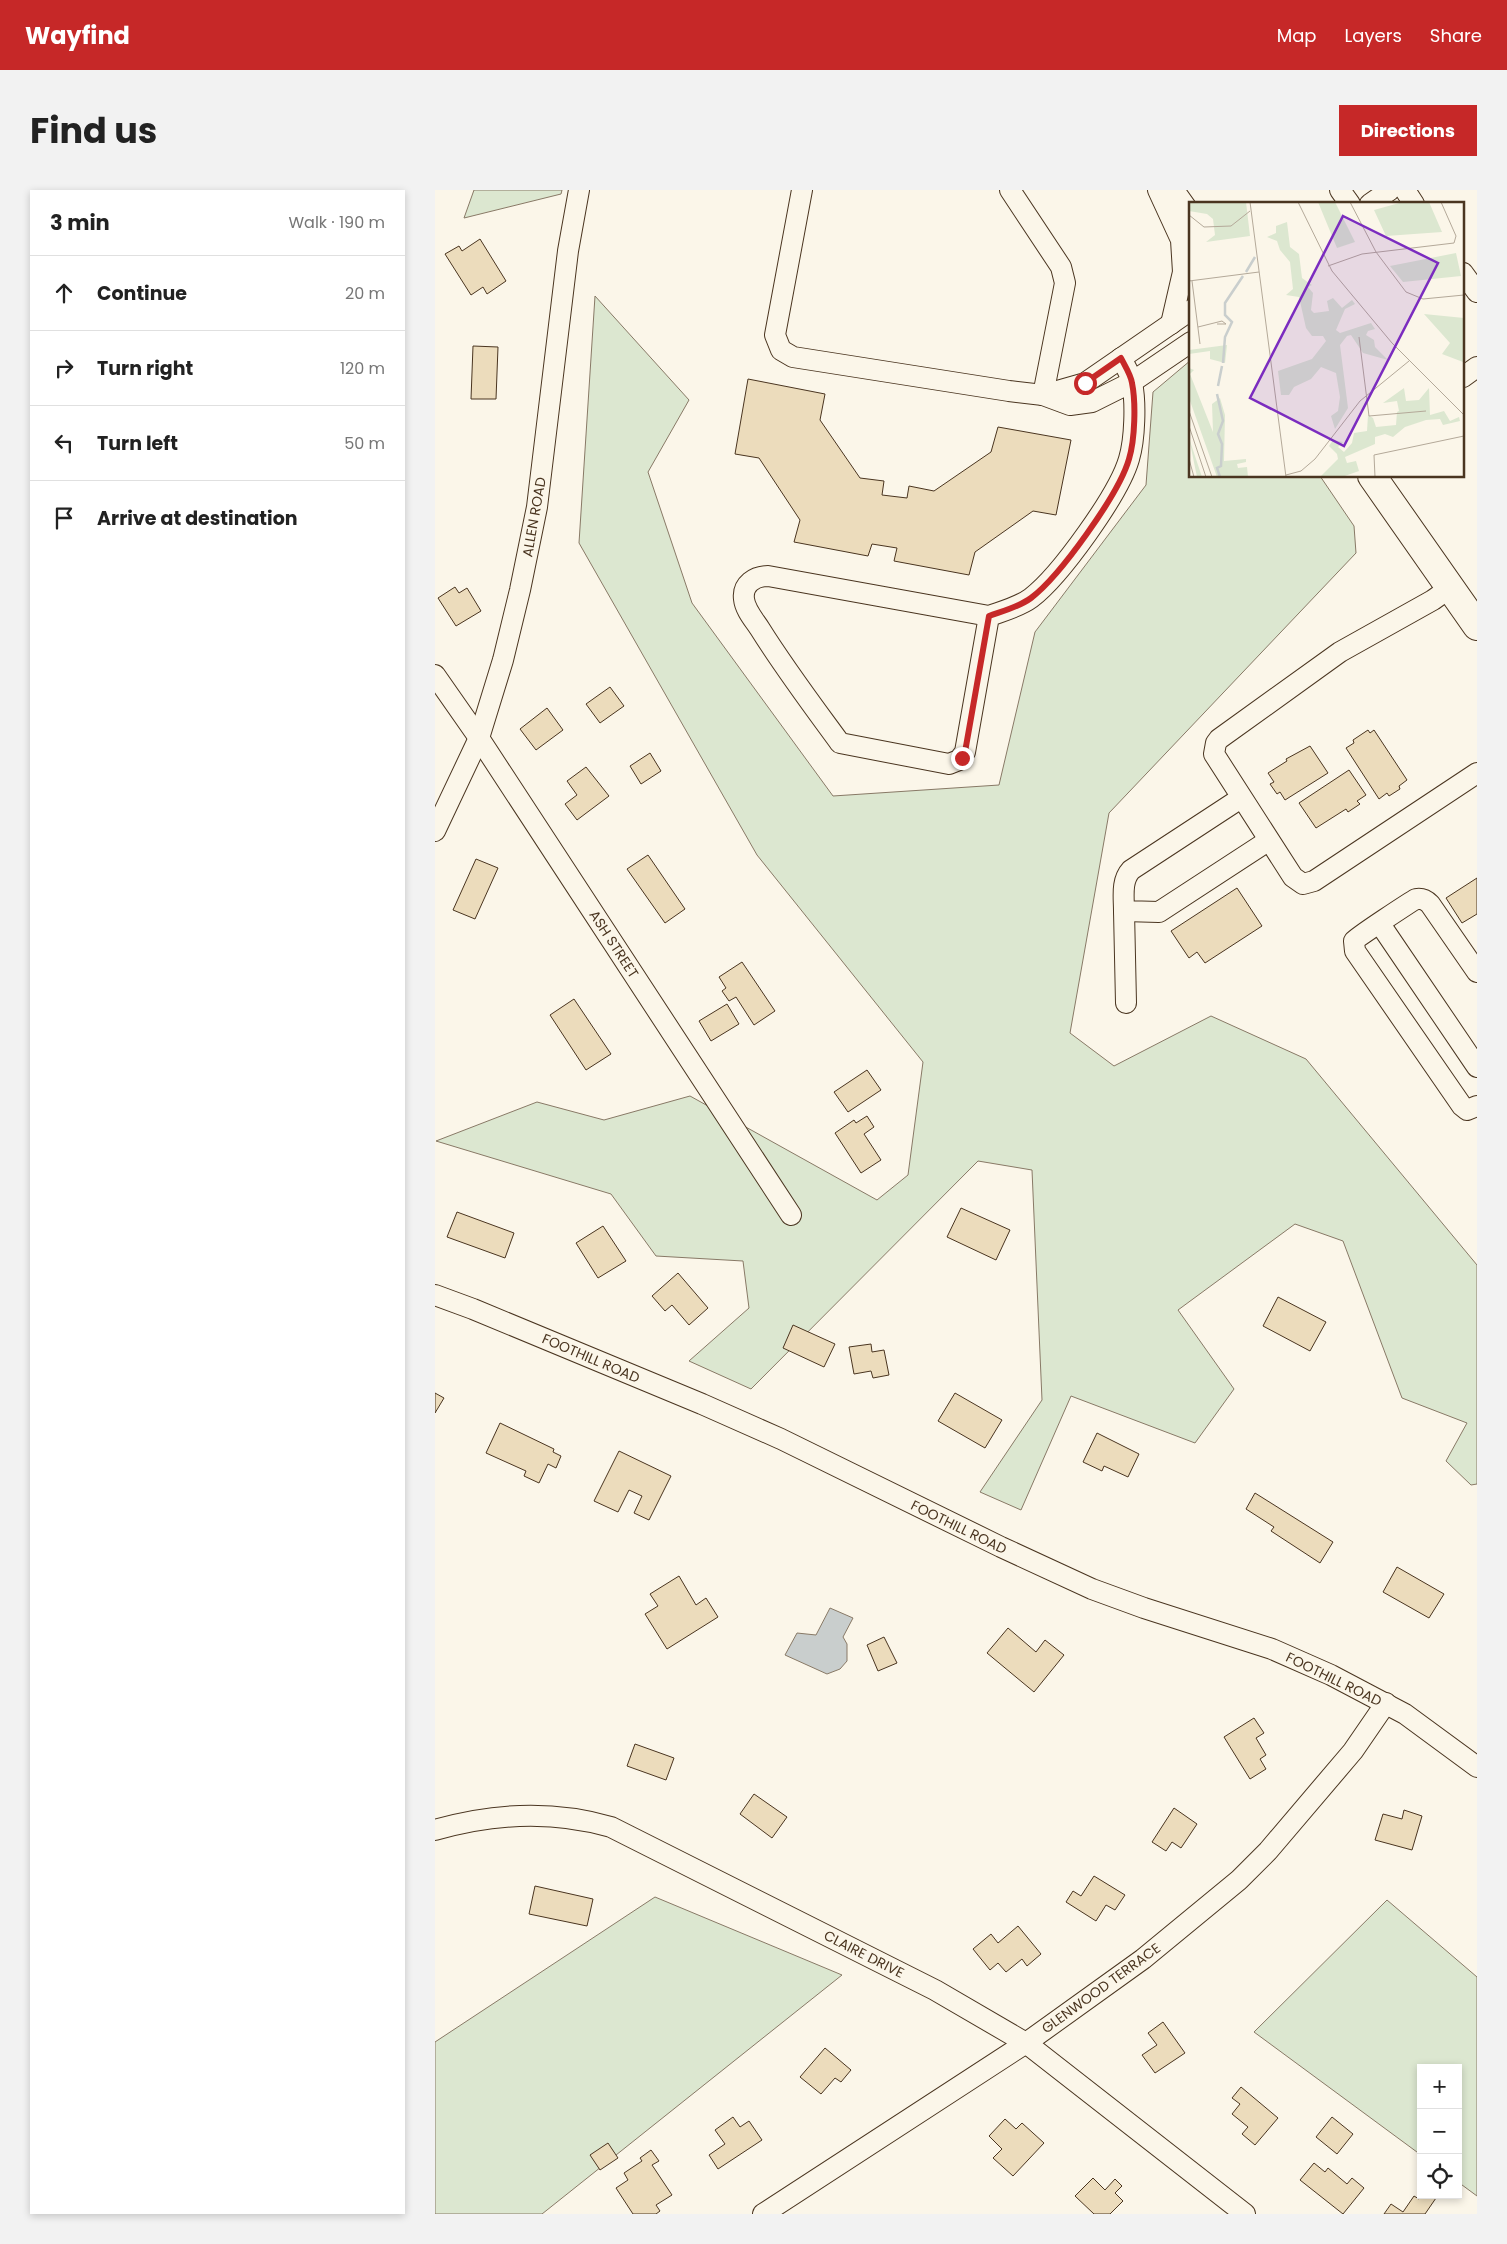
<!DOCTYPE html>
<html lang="en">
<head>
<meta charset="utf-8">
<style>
	:root { --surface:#fff; --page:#f2f2f2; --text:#222; --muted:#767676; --line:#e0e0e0; --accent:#c62828 }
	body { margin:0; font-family:Poppins,sans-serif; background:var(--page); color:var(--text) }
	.controls { position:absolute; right:15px; bottom:15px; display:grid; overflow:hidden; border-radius:0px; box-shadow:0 2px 8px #0003 }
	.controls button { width:45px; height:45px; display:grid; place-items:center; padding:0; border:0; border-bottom:1px solid var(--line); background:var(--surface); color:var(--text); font:25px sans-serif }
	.stop { position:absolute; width:15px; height:15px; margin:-11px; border:4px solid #c62828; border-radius:50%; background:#fff }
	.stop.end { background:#c62828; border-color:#fff; box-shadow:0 1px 5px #0008 }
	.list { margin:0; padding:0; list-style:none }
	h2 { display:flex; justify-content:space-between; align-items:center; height:65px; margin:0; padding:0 20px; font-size:21px }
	h2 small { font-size:16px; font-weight:400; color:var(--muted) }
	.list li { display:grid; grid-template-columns:32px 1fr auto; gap:15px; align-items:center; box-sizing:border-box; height:75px; padding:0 20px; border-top:1px solid var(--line) }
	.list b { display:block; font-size:19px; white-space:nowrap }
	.list em { font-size:16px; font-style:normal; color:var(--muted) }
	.icon { flex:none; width:28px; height:28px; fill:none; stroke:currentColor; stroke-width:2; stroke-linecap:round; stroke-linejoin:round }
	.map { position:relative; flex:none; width:1042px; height:2024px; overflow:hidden; border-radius:0px }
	header { display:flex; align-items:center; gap:30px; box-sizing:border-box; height:70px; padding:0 25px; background:var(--accent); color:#fff }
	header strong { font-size:24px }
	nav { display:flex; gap:28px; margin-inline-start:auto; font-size:18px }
	.intro { display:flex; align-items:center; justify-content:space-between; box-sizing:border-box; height:120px; padding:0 30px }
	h1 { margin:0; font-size:35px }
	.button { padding:12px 22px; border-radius:0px; background:var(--accent); color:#fff; font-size:18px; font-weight:700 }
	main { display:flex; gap:30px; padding:0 30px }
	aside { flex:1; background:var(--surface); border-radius:0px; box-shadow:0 2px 8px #0003 }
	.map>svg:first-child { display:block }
	.green { fill:#dce7d0; stroke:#887966 }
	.water { fill:#c9cecd; stroke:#887966 }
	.building { fill:#ecdcbc; stroke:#4a3520 }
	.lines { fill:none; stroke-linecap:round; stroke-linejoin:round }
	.minor-casing { stroke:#4a3520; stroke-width:22 }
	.highway-casing { stroke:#4a3520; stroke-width:30 }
	.minor { stroke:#fbf6e9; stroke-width:20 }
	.highway { stroke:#fbf6e9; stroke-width:28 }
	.route { stroke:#c62828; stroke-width:6 }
	.labels { text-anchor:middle; stroke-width:4; stroke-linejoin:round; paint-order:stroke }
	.street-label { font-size:14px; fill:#4a3520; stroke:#fbf6e9 }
	.inset-river { fill:none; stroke:#c9cecd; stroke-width:2.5 }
	.inset-road { fill:none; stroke:#b4a999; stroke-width:1 }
	.view { fill:#7b2cbf; fill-opacity:0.15; stroke:#7b2cbf; stroke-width:2.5 }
	.inset-edge { fill:none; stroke:#4a3520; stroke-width:2.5 }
</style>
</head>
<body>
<header>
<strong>Wayfind</strong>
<nav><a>Map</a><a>Layers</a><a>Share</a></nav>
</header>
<div class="intro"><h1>Find us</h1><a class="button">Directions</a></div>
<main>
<aside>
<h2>3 min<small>Walk · 190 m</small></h2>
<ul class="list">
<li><svg class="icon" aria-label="ahead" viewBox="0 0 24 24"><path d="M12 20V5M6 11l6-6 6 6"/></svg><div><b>Continue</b></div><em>20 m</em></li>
<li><svg class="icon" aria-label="right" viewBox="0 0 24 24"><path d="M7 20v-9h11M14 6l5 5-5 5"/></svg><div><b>Turn right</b></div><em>120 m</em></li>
<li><svg class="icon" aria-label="left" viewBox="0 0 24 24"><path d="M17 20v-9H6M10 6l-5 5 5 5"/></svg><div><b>Turn left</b></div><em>50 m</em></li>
<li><svg class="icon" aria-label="arrive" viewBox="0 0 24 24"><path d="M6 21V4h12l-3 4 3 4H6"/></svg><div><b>Arrive at destination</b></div></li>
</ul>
</aside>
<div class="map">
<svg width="1042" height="2024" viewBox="0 0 1042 2024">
	<rect width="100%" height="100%" fill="#fbf6e9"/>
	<g class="green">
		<path d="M 39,0 L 127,0 L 126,4 L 29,28 Z"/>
		<path d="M 160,106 L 254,210 L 213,282 L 257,413 L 398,606 L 564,595 L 600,442 L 711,295 L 718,202 L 756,170 L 756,286 L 885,286 L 919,336 L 921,363 L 674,623 L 635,843 L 679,876 L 776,826 L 871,869 L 1042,1075 L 1042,1294 L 1036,1295 L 1011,1271 L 1032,1233 L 967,1208 L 908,1051 L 860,1034 L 743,1120 L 799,1199 L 760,1253 L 636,1206 L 586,1320 L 545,1302 L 607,1210 L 597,980 L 543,971 L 316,1199 L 254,1171 L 314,1118 L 308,1071 L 221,1066 L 176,1004 L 1,951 L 102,912 L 169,930 L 255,906 L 442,1010 L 473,985 L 488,872 L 322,665 L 144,353 Z"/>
		<path d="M 220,1707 L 407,1785 L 107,2024 L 0,2024 L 0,1852 Z"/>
		<path d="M 952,1710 L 1042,1787 L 1042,2006 L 1023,1992 L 1023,1878 L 986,1878 L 986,1965 L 819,1842 Z"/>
	</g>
	<path class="water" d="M 395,1418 L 418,1428 L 408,1447 L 412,1454 L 412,1471 L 405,1479 L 392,1484 L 350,1465 L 362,1443 L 381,1445 Z"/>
	<g class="building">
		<path d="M 45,49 L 71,91 L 52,104 L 48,97 L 36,105 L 10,64 L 24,56 L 27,61 Z"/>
		<path d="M 38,156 L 63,157 L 61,209 L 36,209 Z"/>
		<path d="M 313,189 L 390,204 L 385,230 L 425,288 L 449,291 L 447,305 L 472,308 L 474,296 L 499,301 L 556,262 L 563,237 L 636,250 L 621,325 L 598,321 L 540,362 L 534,385 L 459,371 L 462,358 L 437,354 L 433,366 L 359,352 L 365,330 L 324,268 L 300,264 Z"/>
		<path d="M 20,397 L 24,403 L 32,398 L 46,421 L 21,436 L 3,408 Z"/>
		<path d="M 175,497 L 189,516 L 165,533 L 151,514 Z"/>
		<path d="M 112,518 L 128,540 L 101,560 L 85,539 Z"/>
		<path d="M 933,540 L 935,543 L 939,540 L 972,590 L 964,596 L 965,599 L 954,606 L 952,603 L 944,609 L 911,558 L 919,553 L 918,550 Z"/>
		<path d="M 875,556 L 893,583 L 850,610 L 845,602 L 842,604 L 835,594 L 839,592 L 833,583 L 852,571 L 851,569 Z"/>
		<path d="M 215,563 L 226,581 L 206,594 L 195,576 Z"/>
		<path d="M 151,577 L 174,606 L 142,630 L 130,614 L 142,605 L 132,591 Z"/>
		<path d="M 914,580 L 931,605 L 922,611 L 925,614 L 913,622 L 911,619 L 881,638 L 864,613 Z"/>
		<path d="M 213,665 L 250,719 L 230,733 L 192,679 Z"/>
		<path d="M 41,669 L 63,678 L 40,729 L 18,720 Z"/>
		<path d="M 1042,688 L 1042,724 L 1027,733 L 1011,708 Z"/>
		<path d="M 802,698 L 827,736 L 770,773 L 762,762 L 754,768 L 736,741 Z"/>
		<path d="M 307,772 L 340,821 L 319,835 L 301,807 L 294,811 L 287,801 L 291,798 L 284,787 Z"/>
		<path d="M 139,809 L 176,864 L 151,880 L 115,825 Z"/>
		<path d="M 292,814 L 304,834 L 276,851 L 264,831 Z"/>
		<path d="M 432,880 L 446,900 L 413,922 L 399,902 Z"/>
		<path d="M 432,926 L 439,937 L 429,944 L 446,970 L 426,983 L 400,943 L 419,930 L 421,933 Z"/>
		<path d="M 526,1018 L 575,1040 L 561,1070 L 512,1047 Z"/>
		<path d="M 22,1022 L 79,1043 L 70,1068 L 12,1047 Z"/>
		<path d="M 168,1036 L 191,1071 L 163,1088 L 141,1053 Z"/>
		<path d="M 243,1083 L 273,1118 L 254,1135 L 237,1115 L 230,1121 L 217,1106 Z"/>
		<path d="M 843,1107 L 891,1132 L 875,1161 L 828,1136 Z"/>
		<path d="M 358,1135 L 400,1154 L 389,1177 L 348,1158 Z"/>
		<path d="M 436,1154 L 437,1162 L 449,1160 L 454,1185 L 438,1188 L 436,1181 L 419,1184 L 414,1157 Z"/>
		<path d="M 0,1203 L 9,1208 L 0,1223 Z"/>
		<path d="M 520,1203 L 567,1230 L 550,1258 L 503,1231 Z"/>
		<path d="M 65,1233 L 119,1259 L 118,1262 L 126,1266 L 121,1278 L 113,1274 L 104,1293 L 89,1286 L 91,1281 L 51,1263 Z"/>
		<path d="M 662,1243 L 704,1264 L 693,1287 L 669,1276 L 667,1281 L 648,1272 Z"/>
		<path d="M 184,1261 L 236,1286 L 214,1330 L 199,1323 L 207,1306 L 194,1300 L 183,1322 L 159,1311 Z"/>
		<path d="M 820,1303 L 898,1352 L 885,1373 L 836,1341 L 839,1337 L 811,1319 Z"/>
		<path d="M 962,1377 L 1009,1404 L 994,1428 L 948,1402 Z"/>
		<path d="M 244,1386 L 261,1415 L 271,1408 L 283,1427 L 232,1459 L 210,1424 L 223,1416 L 215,1404 Z"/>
		<path d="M 573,1438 L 601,1462 L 610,1450 L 629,1465 L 599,1502 L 552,1463 Z"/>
		<path d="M 449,1447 L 462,1473 L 443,1481 L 432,1455 Z"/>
		<path d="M 819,1528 L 829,1543 L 821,1548 L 831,1565 L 825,1569 L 831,1579 L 815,1589 L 789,1547 Z"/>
		<path d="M 200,1554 L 239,1568 L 231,1590 L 192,1576 Z"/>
		<path d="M 319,1604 L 352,1627 L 337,1648 L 305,1624 Z"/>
		<path d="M 739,1618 L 762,1634 L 746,1658 L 737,1652 L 731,1661 L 717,1652 Z"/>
		<path d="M 969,1620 L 987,1626 L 977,1660 L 940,1650 L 948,1624 L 967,1629 Z"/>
		<path d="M 659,1686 L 690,1705 L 680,1720 L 671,1715 L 661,1731 L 631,1712 L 638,1701 L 646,1706 Z"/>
		<path d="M 100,1696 L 158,1709 L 152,1736 L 94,1724 Z"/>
		<path d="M 583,1736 L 606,1764 L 592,1776 L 587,1769 L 571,1782 L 563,1773 L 555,1780 L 538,1759 L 556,1744 L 563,1753 Z"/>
		<path d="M 728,1832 L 750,1863 L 720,1883 L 707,1865 L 722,1855 L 713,1843 Z"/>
		<path d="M 390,1858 L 416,1880 L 406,1892 L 400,1888 L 386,1904 L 365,1887 Z"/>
		<path d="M 806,1897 L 843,1928 L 820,1955 L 807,1944 L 813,1937 L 797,1924 L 805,1914 L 797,1908 Z"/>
		<path d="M 298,1927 L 305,1937 L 314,1931 L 327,1950 L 283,1979 L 274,1965 L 290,1954 L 280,1940 Z"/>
		<path d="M 897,1927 L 918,1944 L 902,1964 L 881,1947 Z"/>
		<path d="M 570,1929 L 581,1939 L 587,1933 L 609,1953 L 578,1986 L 558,1968 L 567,1959 L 554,1946 Z"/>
		<path d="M 173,1953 L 183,1968 L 165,1980 L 155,1965 Z"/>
		<path d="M 216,1960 L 224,1971 L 217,1975 L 237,2005 L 221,2015 L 225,2021 L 221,2024 L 198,2024 L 181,1998 L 193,1990 L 189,1983 L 207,1971 L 205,1968 Z"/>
		<path d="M 879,1973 L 890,1982 L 893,1978 L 912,1994 L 917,1988 L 929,1998 L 908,2024 L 865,1990 Z"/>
		<path d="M 658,1988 L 670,2000 L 680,1989 L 687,1996 L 680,2003 L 688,2011 L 675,2024 L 659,2024 L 640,2006 Z"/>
		<path d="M 987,2005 L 997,2005 L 1001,2008 L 990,2024 L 949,2024 L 956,2014 L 968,2022 L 979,2006 L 984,2009 Z"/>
	</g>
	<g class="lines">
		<g class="minor-casing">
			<g id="minor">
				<path d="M 367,0 L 340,145 L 346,160 L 358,167 L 574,201 L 608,205 L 635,215 L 657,212 L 697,192 L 756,152"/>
				<path d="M 575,0 L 626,77 L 630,93 L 608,205"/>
				<path d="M 723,0 L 746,50 L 748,82 L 736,134"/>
				<path d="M 905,0 L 915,14"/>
				<path d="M 970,0 L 979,14"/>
				<path d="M 935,14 L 955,0"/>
				<path d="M 1028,83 L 1042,102"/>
				<path d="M 1028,187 L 1042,177"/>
				<path d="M 608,205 L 650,193 L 756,120"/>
				<path d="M 1016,397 L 998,410 L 905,462 L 784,549 L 781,553 L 779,564 L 858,687 L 868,694 L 879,691 L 1042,583"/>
				<path d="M 554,426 L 530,562 L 524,570 L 514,574 L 405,553 C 378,516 350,479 325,439 C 320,431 310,420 309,409 C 307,394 320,386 333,386 L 554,426 C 568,421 584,417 596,408 C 625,386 684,304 694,269 C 700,249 701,212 697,193 C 696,185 690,176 686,168"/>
				<path d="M 0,485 L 44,548 L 356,1025"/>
				<path d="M 806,608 L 696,680 C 686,691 689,707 689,721 L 724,722 L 833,651"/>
				<path d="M 0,641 L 44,548 L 68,470 L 85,400 L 102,317 L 133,61 L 144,0"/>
				<path d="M 689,721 L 691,813"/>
				<path d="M 945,734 L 1042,877"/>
				<path d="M 1042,782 L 995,714 C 991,710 987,708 981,709 C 977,711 922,747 919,751 L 920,761 L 1027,916 L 1032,920 L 1042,916"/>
				<path d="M 0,1105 L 38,1119 L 267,1214 L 346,1249 L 566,1357 L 657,1399 L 709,1418 L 837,1459 L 896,1485 L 970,1524 L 1042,1577"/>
				<path d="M 0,1640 C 59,1623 117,1620 176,1637 L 500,1800 L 591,1853 L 810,2024"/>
				<path d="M 328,2024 L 591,1853 L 708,1769 L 804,1690 L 833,1661 L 918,1561 L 951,1513"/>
			</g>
		</g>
		<g class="highway-casing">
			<g id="highway">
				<path d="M 734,0 L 756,31"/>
				<path d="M 937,286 L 1042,436"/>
			</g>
		</g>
		<use href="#minor" class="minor"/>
		<use href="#highway" class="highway"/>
	</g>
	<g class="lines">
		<path class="route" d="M 527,568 L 530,562 L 554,426 C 568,421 584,417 596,408 C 625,386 684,304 694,269 C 700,249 701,213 697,193 C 696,185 690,176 686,168 L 650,193"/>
	</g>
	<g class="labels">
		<g class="street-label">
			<text transform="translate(99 327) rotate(-80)" y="5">ALLEN ROAD</text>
			<text transform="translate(179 754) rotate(57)" y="5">ASH STREET</text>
			<text transform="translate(156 1168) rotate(23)" y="5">FOOTHILL ROAD</text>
			<text transform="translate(524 1337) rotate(26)" y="5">FOOTHILL ROAD</text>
			<text transform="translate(899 1489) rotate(26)" y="5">FOOTHILL ROAD</text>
			<text transform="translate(429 1764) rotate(27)" y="5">CLAIRE DRIVE</text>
			<text transform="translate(666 1798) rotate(-36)" y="5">GLENWOOD TERRACE</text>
		</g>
	</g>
	<g transform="translate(754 12)">
		<rect width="275" height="275" fill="#fbf6e9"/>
		<path d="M 0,0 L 57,0 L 61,34 L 17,40 L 26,33 L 24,17 L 18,12 L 0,9 ZM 129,0 L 146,0 L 166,40 L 148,46 ZM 214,0 L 240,0 L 253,30 L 197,34 L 185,8 ZM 98,20 L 101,45 L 110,52 L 113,76 L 123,83 L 119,85 L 124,91 L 122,108 L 125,111 L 140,109 L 138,99 L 144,96 L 153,106 L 163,98 L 166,102 L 156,107 L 147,128 L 151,131 L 182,121 L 186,127 L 179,129 L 177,133 L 185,138 L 186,145 L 199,158 L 174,151 L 162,133 L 158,134 L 151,143 L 159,206 L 146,227 L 142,214 L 149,209 L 151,195 L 147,171 L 132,165 L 122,177 L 105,185 L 100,193 L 92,193 L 89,169 L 123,157 L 137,139 L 134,134 L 123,134 L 117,126 L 110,95 L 97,93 L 104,87 L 101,60 L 91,48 L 88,39 L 78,35 L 87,31 L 87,24 ZM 267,51 L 272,74 L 214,80 L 201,64 ZM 235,112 L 275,116 L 275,170 L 274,160 L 253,152 L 261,141 ZM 38,143 L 36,161 L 21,157 L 21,149 L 0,152 L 0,148 ZM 0,166 L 5,168 L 1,172 L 24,230 L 23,202 L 31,196 L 36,213 L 35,259 L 57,257 L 57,260 L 48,262 L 49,266 L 58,265 L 59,275 L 28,275 L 0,196 ZM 215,186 L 217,199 L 230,198 L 240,186 L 241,213 L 255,209 L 261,219 L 270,215 L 271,219 L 254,223 L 251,217 L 237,218 L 216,225 L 204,235 L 196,232 L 186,235 L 186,242 L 156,255 L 158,261 L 167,259 L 170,269 L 153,275 L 131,275 L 149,257 L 148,252 L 140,244 L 144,238 L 154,240 L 149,245 L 155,250 L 163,241 L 165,231 L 178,229 L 179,213 L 184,216 L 187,225 L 207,223 L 208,210 L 210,209 L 208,199 L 194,201 ZM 0,236 L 13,275 L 8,275 Z" fill="#dce7d0"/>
		<path class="inset-river" d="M 57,70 L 66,55M 34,161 L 36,135 L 43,120 L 36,113 L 36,101 L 54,74M 29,184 L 33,164M 28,192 L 34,219 L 29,232 L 33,242 L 32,264 L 28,266 L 31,275"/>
		<path class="inset-road" d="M 61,0 L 97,275M 109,0 L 143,69 L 203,141 L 275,213M 161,0 L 187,50 L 217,90 L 234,97 L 275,93M 0,13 L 15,25 L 42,24 L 61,9M 139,64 L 173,52 L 265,41 L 267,34 L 252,0M 0,79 L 70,70M 3,79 L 11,142M 9,125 L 33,119 L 37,122 L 28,122M 170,135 L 180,214 L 237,209M 0,209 L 23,275M 0,224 L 17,275M 0,257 L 5,275M 97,273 L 112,269 L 126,257 L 171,199 L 220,159M 186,275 L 185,253 L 275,234"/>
		<path class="view" d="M 154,14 L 249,61 L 155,244 L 61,196 Z"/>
		<rect width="275" height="275" class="inset-edge"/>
	</g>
</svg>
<div class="controls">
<button>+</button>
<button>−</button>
<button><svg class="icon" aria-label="locate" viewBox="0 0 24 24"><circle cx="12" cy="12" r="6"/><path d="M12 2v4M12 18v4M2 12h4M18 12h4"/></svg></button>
</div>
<div class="stop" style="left:650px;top:193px"></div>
<div class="stop end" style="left:527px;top:568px"></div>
</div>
</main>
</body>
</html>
